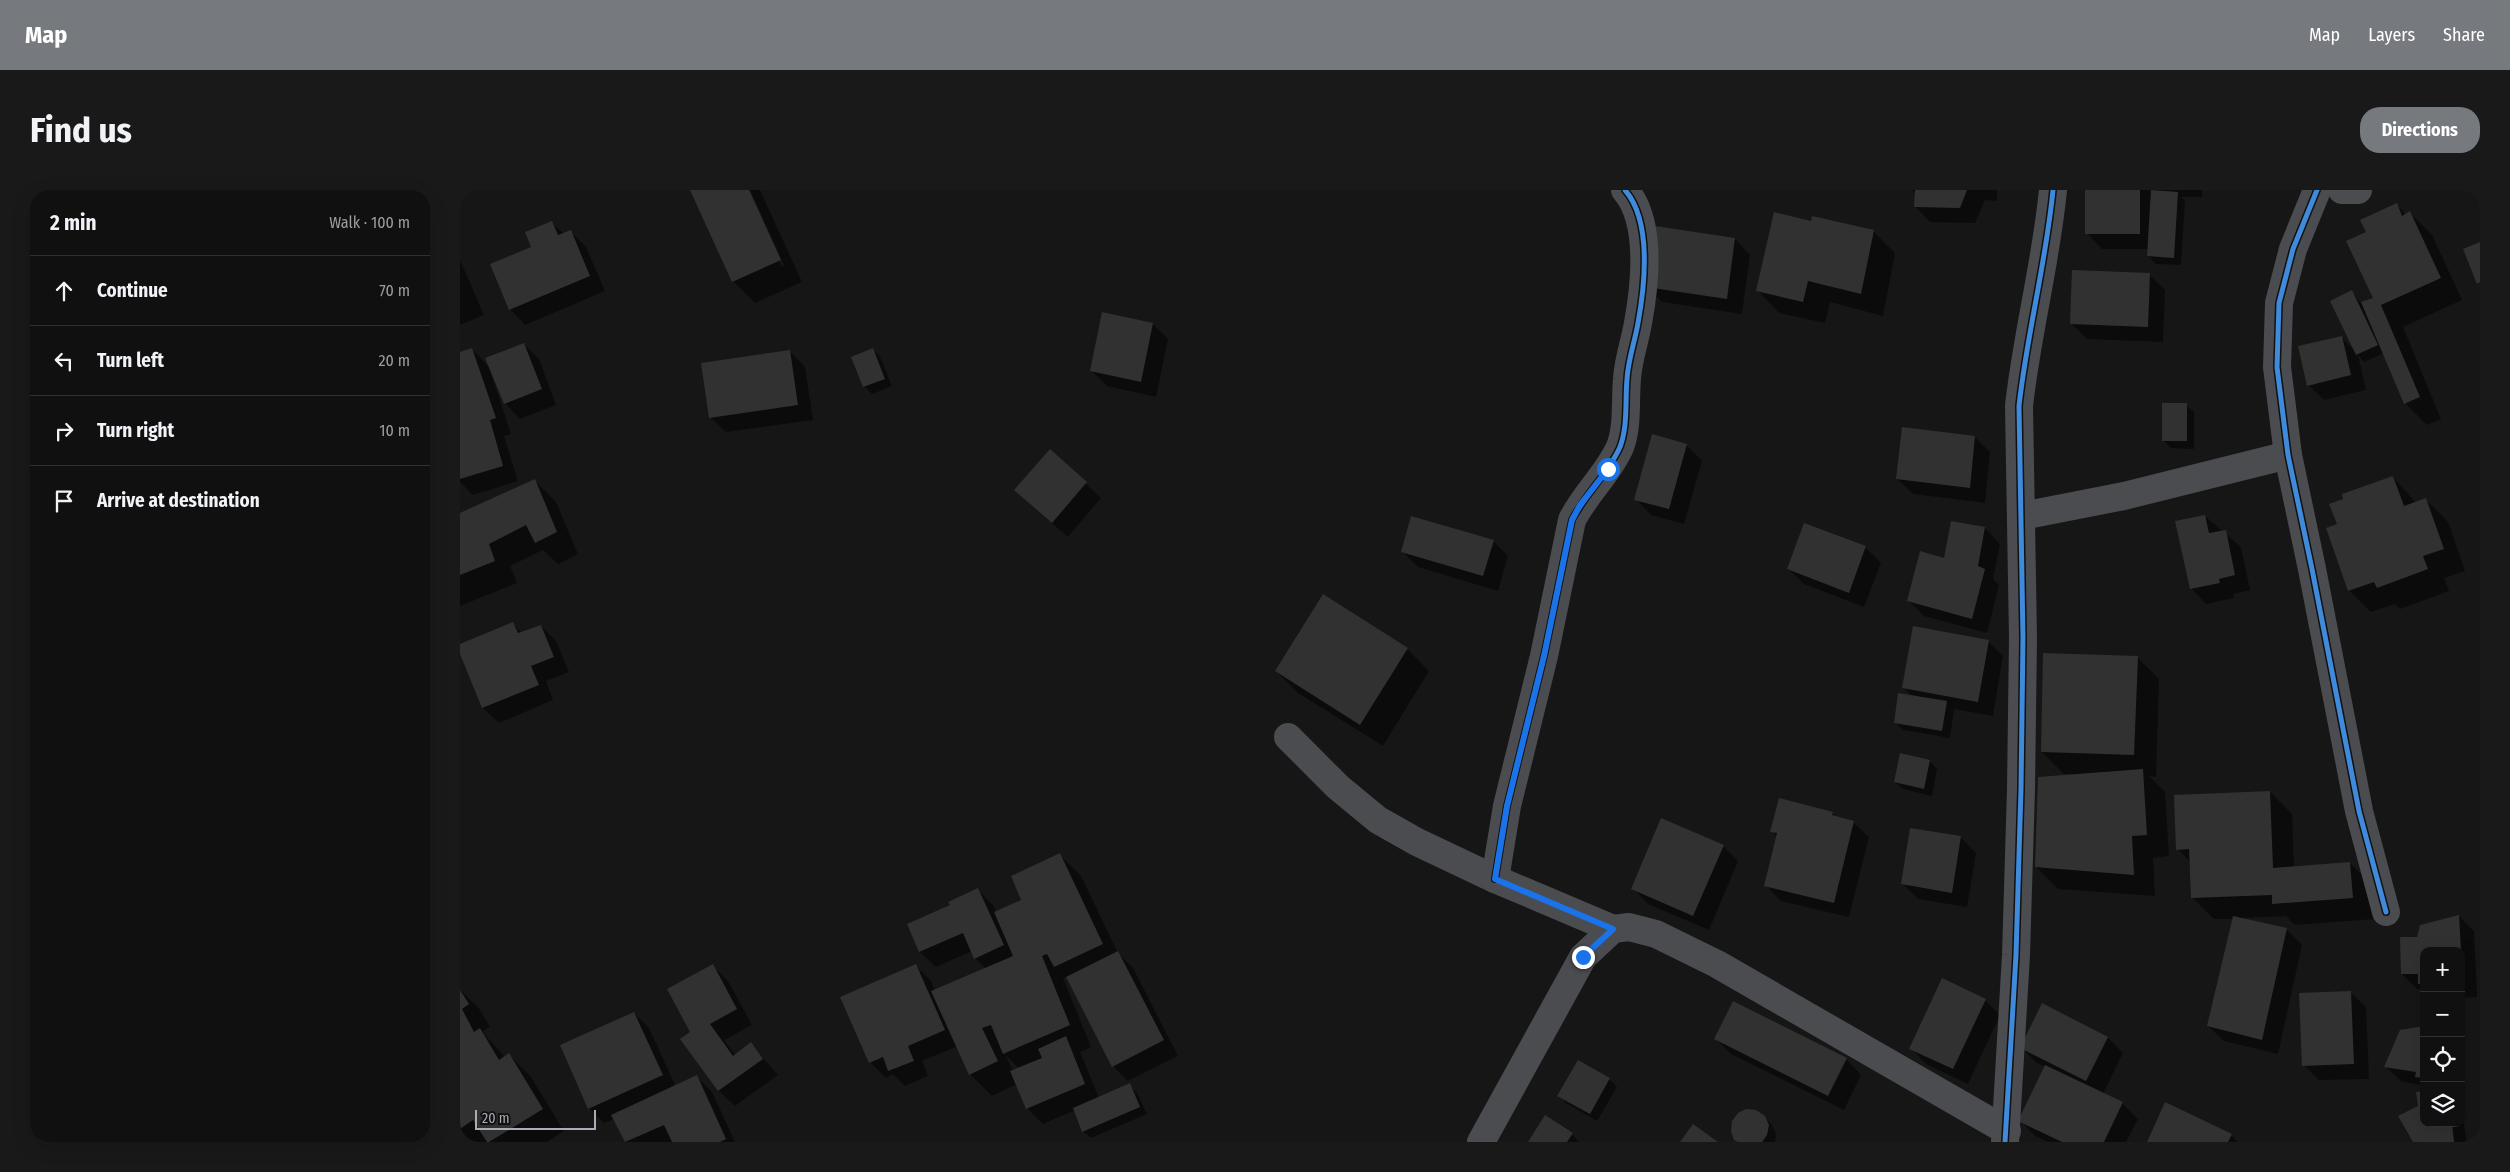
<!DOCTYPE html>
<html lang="en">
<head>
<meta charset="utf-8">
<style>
	:root { --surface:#101011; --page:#19191a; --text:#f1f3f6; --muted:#9c9d9f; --line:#303031; --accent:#76797e }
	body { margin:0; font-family:"Fira Sans Condensed",sans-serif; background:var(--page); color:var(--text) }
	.controls { position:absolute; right:15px; bottom:15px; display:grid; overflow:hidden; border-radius:10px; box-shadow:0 5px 20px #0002 }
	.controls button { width:45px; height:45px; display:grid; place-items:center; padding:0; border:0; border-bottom:1px solid var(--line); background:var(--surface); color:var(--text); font:25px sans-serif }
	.scale { position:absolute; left:15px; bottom:12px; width:121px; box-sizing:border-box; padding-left:5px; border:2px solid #a9aeb6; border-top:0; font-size:14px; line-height:18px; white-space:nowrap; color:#a9aeb6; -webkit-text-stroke:4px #111112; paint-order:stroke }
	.stop { position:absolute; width:15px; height:15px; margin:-11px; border:4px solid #1a73e8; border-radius:50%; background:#fff }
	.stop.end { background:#1a73e8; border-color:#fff; box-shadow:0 1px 5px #0008 }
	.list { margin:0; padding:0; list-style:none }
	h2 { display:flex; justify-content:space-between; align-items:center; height:65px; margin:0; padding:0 20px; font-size:21px }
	h2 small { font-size:16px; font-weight:400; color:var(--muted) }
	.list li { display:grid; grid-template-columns:32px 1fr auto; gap:15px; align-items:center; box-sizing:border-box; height:70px; padding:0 20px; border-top:1px solid var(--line) }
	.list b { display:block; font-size:19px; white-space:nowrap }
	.list em { font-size:16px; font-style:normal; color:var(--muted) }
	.icon { flex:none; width:28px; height:28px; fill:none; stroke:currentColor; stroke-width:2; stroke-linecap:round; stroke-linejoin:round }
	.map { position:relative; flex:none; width:2020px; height:952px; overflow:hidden; border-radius:20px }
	header { display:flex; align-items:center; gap:30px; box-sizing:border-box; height:70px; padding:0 25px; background:var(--accent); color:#fff }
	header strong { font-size:24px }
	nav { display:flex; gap:28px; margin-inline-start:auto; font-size:18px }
	.intro { display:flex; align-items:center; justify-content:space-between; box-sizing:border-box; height:120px; padding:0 30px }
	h1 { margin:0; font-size:35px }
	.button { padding:12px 22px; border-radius:20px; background:var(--accent); color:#fff; font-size:18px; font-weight:700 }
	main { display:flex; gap:30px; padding:0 30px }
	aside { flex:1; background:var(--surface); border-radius:20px; box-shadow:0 5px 20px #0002 }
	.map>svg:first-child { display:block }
	.shadow { fill:#0007; fill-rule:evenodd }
	.building { fill:#313132 }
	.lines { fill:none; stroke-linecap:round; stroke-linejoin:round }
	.minor { stroke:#4b4c4f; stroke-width:28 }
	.cycleway-casing { stroke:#111112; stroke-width:8 }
	.cycleway { stroke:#408adc; stroke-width:5 }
	.route { stroke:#1a73e8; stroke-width:6 }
</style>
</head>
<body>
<header>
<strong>Map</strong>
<nav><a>Map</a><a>Layers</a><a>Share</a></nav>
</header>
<div class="intro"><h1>Find us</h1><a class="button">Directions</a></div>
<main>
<aside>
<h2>2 min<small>Walk · 100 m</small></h2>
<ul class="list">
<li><svg class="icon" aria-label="ahead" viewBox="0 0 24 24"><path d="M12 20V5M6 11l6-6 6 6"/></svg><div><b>Continue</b></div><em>70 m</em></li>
<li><svg class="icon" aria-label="left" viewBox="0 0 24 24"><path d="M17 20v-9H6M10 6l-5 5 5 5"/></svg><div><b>Turn left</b></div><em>20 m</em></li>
<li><svg class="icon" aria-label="right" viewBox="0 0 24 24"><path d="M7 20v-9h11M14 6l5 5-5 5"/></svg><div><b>Turn right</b></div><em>10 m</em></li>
<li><svg class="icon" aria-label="arrive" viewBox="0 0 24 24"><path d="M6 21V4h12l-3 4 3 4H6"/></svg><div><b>Arrive at destination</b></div></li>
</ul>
</aside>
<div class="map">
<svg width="2020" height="952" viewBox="0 0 2020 952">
	<rect width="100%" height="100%" fill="#161617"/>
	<g class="shadow">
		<path d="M 232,0 L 287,0 L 322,77 L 324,75 L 290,0 L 300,0 L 342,92 L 295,113 L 273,91 Z"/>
		<path d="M 1452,0 L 1537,0 L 1537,11 L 1525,10 L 1515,33 L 1470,32 L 1455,16 L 1456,4 Z"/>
		<path d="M 1627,0 L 1742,0 L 1742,7 L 1721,7 L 1725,11 L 1721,75 L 1696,74 L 1688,66 L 1688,59 L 1642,59 L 1627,43 Z"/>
		<path d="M 1937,15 L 1946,25 L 1950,23 L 1972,45 L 2002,110 L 1943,137 L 1981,229 L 1967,235 L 1945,213 L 1924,163 L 1904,172 L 1898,165 L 1906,200 L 1864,210 L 1848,195 L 1881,147 L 1894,160 L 1892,102 L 1902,114 L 1914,109 L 1907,42 Z"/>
		<path d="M 92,33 L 104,44 L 110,41 L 126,57 L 145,101 L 65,135 L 50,119 L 72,57 Z"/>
		<path d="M 1352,33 L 1413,41 L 1435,63 L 1423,126 L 1370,112 L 1365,133 L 1319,123 L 1297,100 Z"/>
		<path d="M 1275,49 L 1290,65 L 1282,124 L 1202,112 L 1187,97 Z"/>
		<path d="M 0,70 L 24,125 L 0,135 Z"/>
		<path d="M 1689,84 L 1705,100 L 1703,152 L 1627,149 L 1611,133 Z"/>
		<path d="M 693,134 L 708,149 L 696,207 L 647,196 L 631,180 Z"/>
		<path d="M 63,154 L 79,169 L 96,215 L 60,229 L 45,213 Z"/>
		<path d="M 12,159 L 29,177 L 51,244 L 44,246 L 58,291 L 13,305 L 0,292 L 0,164 Z"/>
		<path d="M 413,159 L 420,167 L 432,196 L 412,204 L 404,196 Z"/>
		<path d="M 330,162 L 345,177 L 353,230 L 266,242 L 250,227 Z"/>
		<path d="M 1726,215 L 1734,222 L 1734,259 L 1711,258 L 1704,251 Z"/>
		<path d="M 1515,247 L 1530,262 L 1525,313 L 1453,304 L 1437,289 Z"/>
		<path d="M 1226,255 L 1242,271 L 1224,334 L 1191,325 L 1176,309 Z"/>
		<path d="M 590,261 L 641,308 L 608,347 L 571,315 Z"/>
		<path d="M 1933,287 L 1956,313 L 1966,310 L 1988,332 L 2005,381 L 1984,388 L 1989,401 L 1940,419 L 1935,414 L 1911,422 L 1889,400 L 1878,335 Z"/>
		<path d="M 74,290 L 96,312 L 118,364 L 98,374 L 83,360 L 50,376 L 57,393 L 0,416 L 0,324 Z"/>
		<path d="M 1745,326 L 1781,357 L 1790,400 L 1774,404 L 1774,408 L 1746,414 L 1731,398 Z"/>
		<path d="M 1492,333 L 1525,338 L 1540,354 L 1533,389 L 1539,395 L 1527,443 L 1464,426 L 1449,411 L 1485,370 Z"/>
		<path d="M 1033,351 L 1048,366 L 1038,401 L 958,377 L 943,362 Z"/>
		<path d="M 1405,357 L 1421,373 L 1404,417 L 1344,394 L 1328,379 Z"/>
		<path d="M 53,434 L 62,443 L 81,436 L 96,451 L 109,482 L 86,491 L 93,510 L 39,533 L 23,518 L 0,461 L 0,455 Z"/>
		<path d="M 1528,451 L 1543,466 L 1533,526 L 1494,519 L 1490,548 L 1443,540 L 1435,532 L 1453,507 L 1443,497 Z"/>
		<path d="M 947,459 L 969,481 L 923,556 L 838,503 L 816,481 Z"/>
		<path d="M 1677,467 L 1699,489 L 1696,587 L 1689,586 L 1705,602 L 1709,666 L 1693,668 L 1695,706 L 1598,699 L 1576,677 L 1613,584 L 1604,584 L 1582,562 Z"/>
		<path d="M 1470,571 L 1477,579 L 1472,606 L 1443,599 L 1435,592 Z"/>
		<path d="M 1810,602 L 1832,624 L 1834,677 L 1890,673 L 1912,695 L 1915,729 L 1835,735 L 1826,726 L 1782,728 L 1827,740 L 1842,755 L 1818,864 L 1764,851 L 1748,836 L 1773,729 L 1754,729 L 1732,707 L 1730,672 L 1718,659 Z"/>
		<path d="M 1372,623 L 1377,628 L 1393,632 L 1409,647 L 1389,727 L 1321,711 L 1306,695 L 1317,647 L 1312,641 Z"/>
		<path d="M 1500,647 L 1516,663 L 1507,717 L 1458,709 L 1443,694 Z"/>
		<path d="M 1263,656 L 1278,671 L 1249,740 L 1188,714 L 1173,698 Z"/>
		<path d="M 599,664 L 621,686 L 658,763 L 673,778 L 718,866 L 668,891 L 653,876 L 610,791 L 606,787 L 603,788 L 631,857 L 620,862 L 639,908 L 669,895 L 677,903 L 687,924 L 631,948 L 623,941 L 615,920 L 583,934 L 567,918 L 557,894 L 532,906 L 510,884 L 498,856 L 462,871 L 468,886 L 445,896 L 433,884 L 426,888 L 410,872 L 456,776 L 471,791 L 475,801 L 526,779 L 515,768 L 512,761 L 476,777 L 460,762 L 449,735 L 491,716 L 518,700 L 533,715 L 536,722 L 563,710 ZM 546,866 L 547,866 L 559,879 L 553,881 Z"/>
		<path d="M 1999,726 L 2014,741 L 2017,807 L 2001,808 L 2001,761 L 1964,761 L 1964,799 L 1957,799 L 1942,784 L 1958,748 Z"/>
		<path d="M 253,776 L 268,791 L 292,835 L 264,850 L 276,866 L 291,854 L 318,885 L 275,916 L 259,901 L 222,850 L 232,842 Z"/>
		<path d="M 0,800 L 18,817 L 30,837 L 23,841 L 25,845 L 45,867 L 49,865 L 71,887 L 104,941 L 87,952 L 0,952 Z"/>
		<path d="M 1890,802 L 1906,817 L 1909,889 L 1859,890 L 1844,875 Z"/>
		<path d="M 1525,810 L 1540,825 L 1508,894 L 1466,874 L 1451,858 Z"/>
		<path d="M 1582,815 L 1648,848 L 1663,863 L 1643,904 L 1662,913 L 1678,929 L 1666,952 L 1588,952 L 1575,946 L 1560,930 L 1585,877 L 1577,873 L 1561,857 Z"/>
		<path d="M 174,823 L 189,838 L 216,897 L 237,887 L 252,902 L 275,952 L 166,952 L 155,929 L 144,933 L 129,918 Z"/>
		<path d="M 1964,837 L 1964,896 L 1941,891 L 1925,876 Z"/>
		<path d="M 1256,849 L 1386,869 L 1401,885 L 1384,920 L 1271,864 Z"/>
		<path d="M 1149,889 L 1157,897 L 1137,931 L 1106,913 L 1099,906 Z"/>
		<path d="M 2001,916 L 2007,952 L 1954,952 L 1960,917 L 1964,933 L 2001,933 Z"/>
		<path d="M 1304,927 L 1312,935 L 1316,944 L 1315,952 L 1279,952 Z"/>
		<path d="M 1112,944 L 1119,952 L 1070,952 Z"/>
		<path d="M 1771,945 L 1778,952 L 1688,952 Z"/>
	</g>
	<g class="building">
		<path d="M 230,0 L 289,0 L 321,70 L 272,92 Z"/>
		<path d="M 1455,0 L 1507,0 L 1500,18 L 1454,17 Z"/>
		<rect x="1625" y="0" width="55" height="44"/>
		<path d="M 1691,0 L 1718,2 L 1714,68 L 1687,66 Z"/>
		<path d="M 1937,13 L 1942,26 L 1950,21 L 1981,88 L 1921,115 L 1960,207 L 1944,214 L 1901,112 L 1913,108 L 1886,51 L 1906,42 L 1900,30 Z"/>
		<path d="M 1314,22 L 1351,31 L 1352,26 L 1414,40 L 1401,104 L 1348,91 L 1343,112 L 1296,101 Z"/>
		<path d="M 92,31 L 98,45 L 111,40 L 130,86 L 49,120 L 30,74 L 71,57 L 65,42 Z"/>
		<path d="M 1195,36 L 1275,48 L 1267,109 L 1186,97 Z"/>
		<path d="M 2020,52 L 2020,92 L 2017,94 L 2003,59 Z"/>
		<path d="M 1612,80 L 1690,83 L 1688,137 L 1610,134 Z"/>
		<path d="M 1892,100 L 1918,155 L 1896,165 L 1870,111 Z"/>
		<path d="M 642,122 L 693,133 L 681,192 L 630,181 Z"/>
		<path d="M 1882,146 L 1891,185 L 1847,196 L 1838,156 Z"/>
		<path d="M 64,153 L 82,199 L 44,214 L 25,168 Z"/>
		<path d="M 12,158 L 36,228 L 30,230 L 43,276 L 0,289 L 0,162 Z"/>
		<path d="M 413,158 L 425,189 L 403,197 L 391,167 Z"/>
		<path d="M 330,160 L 338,215 L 249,228 L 241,173 Z"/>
		<rect x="1702" y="213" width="25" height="38"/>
		<path d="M 1442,237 L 1515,246 L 1510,298 L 1436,289 Z"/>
		<path d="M 1192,244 L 1227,254 L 1209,319 L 1174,310 Z"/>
		<path d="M 590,259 L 627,292 L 592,333 L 554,300 Z"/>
		<path d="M 1933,286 L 1944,316 L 1966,308 L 1984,359 L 1963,366 L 1968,379 L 1917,398 L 1914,392 L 1888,401 L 1866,338 L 1877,334 L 1869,314 L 1883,309 L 1882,304 Z"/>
		<path d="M 75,289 L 97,342 L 75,353 L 66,335 L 29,354 L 35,371 L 0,385 L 0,323 Z"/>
		<path d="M 1745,325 L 1749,343 L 1766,340 L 1775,385 L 1759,389 L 1760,393 L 1730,399 L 1715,331 Z"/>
		<path d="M 951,326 L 1034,350 L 1023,386 L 941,362 Z"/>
		<path d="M 1491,331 L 1525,337 L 1518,376 L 1525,379 L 1512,429 L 1447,411 L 1460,361 L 1484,368 Z"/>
		<path d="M 1344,333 L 1406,356 L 1389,403 L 1327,379 Z"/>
		<path d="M 863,404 L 948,458 L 900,535 L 815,481 Z"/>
		<path d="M 53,432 L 58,443 L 81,435 L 94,467 L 71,476 L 79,495 L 22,518 L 0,464 L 0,454 Z"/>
		<path d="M 1453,436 L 1529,450 L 1518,512 L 1442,498 Z"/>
		<path d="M 1583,463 L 1678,466 L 1674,565 L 1581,562 Z"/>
		<path d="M 1438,503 L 1487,511 L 1482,541 L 1434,533 Z"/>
		<path d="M 1440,563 L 1470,570 L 1464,599 L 1434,592 Z"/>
		<path d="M 1683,579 L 1687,645 L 1672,646 L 1674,685 L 1575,677 L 1578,587 Z"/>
		<path d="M 1810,601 L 1813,678 L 1890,672 L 1893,708 L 1812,714 L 1812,705 L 1731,708 L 1729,659 L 1716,660 L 1714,605 Z"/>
		<path d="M 1319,608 L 1373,622 L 1372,625 L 1394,631 L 1374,713 L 1304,696 L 1317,643 L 1310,642 Z"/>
		<path d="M 1201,628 L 1264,655 L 1233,726 L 1171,699 Z"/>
		<path d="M 1450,638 L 1501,646 L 1492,703 L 1441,694 Z"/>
		<path d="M 600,663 L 643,754 L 594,777 L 587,764 L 582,766 L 610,835 L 543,864 L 531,835 L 522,838 L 538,871 L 509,885 L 471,801 L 553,766 L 534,722 L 561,710 L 551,686 Z"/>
		<path d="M 518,698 L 544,755 L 514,769 L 503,743 L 459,762 L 447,734 L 490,715 L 488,712 Z"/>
		<path d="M 1999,725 L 2001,761 L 1964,761 L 1964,794 L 1958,794 L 1958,784 L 1941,784 L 1940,747 L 1957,747 L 1960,735 Z"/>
		<path d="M 1773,726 L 1827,738 L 1802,850 L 1747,836 Z"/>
		<path d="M 658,761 L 704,850 L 652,877 L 606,787 Z"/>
		<path d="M 253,774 L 277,819 L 250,834 L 273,866 L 291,852 L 303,869 L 258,901 L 220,849 L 230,842 L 207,799 Z"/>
		<path d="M 456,774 L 485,840 L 448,856 L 454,871 L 428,881 L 423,867 L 409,873 L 380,807 Z"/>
		<path d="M 1482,788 L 1526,809 L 1493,879 L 1449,859 Z"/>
		<path d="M 0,800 L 9,814 L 2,819 L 14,842 L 20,838 L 39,870 L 49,863 L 83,919 L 29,952 L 27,952 L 13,930 L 0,939 Z"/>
		<path d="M 1891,801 L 1894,874 L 1842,876 L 1839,803 Z"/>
		<path d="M 1273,811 L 1387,868 L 1368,906 L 1254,849 Z"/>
		<path d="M 1582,813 L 1648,847 L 1626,891 L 1560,858 Z"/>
		<path d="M 174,822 L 203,885 L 128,919 L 100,855 Z"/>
		<path d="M 1964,836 L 1964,888 L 1955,887 L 1956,882 L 1924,877 L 1940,840 Z"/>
		<path d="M 606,846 L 625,894 L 566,919 L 550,881 L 582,868 L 578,859 Z"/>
		<path d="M 1118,870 L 1150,888 L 1130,924 L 1097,906 Z"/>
		<path d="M 1585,875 L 1663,912 L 1644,952 L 1602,952 L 1558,931 Z"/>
		<path d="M 237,885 L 266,949 L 260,952 L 212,952 L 204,935 L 165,952 L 151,925 Z"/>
		<path d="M 670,893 L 680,917 L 622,942 L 613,918 Z"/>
		<path d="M 1964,901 L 1964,933 L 1992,933 L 1994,952 L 1953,952 L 1938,926 L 1958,916 L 1956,902 Z"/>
		<path d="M 1705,912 L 1772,944 L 1768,952 L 1687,952 Z"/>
		<path d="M 1286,919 L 1296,920 L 1305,926 L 1309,935 L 1307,945 L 1302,952 L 1278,952 L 1274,950 L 1271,941 L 1272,931 L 1278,923 Z"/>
		<path d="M 1085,925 L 1113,943 L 1107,952 L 1068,952 Z"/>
		<path d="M 1233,934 L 1258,952 L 1220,952 Z"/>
	</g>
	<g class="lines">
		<g class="minor">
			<path d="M 1857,0 L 1833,59 L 1819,113 L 1817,177 L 1828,265 L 1852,379 L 1899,621 L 1926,722"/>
			<path d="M 1882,0 L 1898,0"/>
			<path d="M 1562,326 L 1664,306 L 1828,265"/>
			<path d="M 828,547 L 878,597 L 918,630 L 957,652 L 1035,689 L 1153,739"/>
			<path d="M 1035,689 L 1047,616 L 1084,466 L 1112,330 C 1125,304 1148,284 1160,257 C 1168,236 1165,211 1167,189 C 1168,170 1175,151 1178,133 C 1185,95 1192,31 1165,0"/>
			<path d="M 1021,952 L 1123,767 L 1153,739 L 1169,737 L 1196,744 L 1257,774 L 1547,941"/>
			<path d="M 1545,952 L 1556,765 L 1561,599 L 1563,448 L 1559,216 C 1567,143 1586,73 1593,0"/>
		</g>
		<g class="cycleway-casing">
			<g id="cycleway">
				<path d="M 1857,0 L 1833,59 L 1819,113 L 1817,177 L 1828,265 L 1852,379 L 1899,621 L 1926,722"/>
				<path d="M 1035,689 L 1047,616 L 1084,466 L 1112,330 C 1125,304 1148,284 1160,257 C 1168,236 1165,211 1167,189 C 1168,170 1175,151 1178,133 C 1185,95 1192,31 1165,0"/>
				<path d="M 1545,952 L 1556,765 L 1561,599 L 1563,448 L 1559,216 C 1567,143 1586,73 1593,0"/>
			</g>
		</g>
		<use href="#cycleway" class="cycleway"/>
	</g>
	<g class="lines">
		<path class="route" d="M 1123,767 L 1153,739 L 1035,689 L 1047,616 L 1084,466 L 1112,330 L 1120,315 L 1148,279"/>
	</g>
</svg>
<div class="controls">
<button>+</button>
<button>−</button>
<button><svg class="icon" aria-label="locate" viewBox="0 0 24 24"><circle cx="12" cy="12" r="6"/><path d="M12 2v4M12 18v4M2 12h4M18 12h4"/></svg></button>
<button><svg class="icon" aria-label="layers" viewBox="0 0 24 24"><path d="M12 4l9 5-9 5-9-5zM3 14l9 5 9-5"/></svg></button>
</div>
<div class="scale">20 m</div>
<div class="stop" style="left:1148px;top:279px"></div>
<div class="stop end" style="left:1123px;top:767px"></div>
</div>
</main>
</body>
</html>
